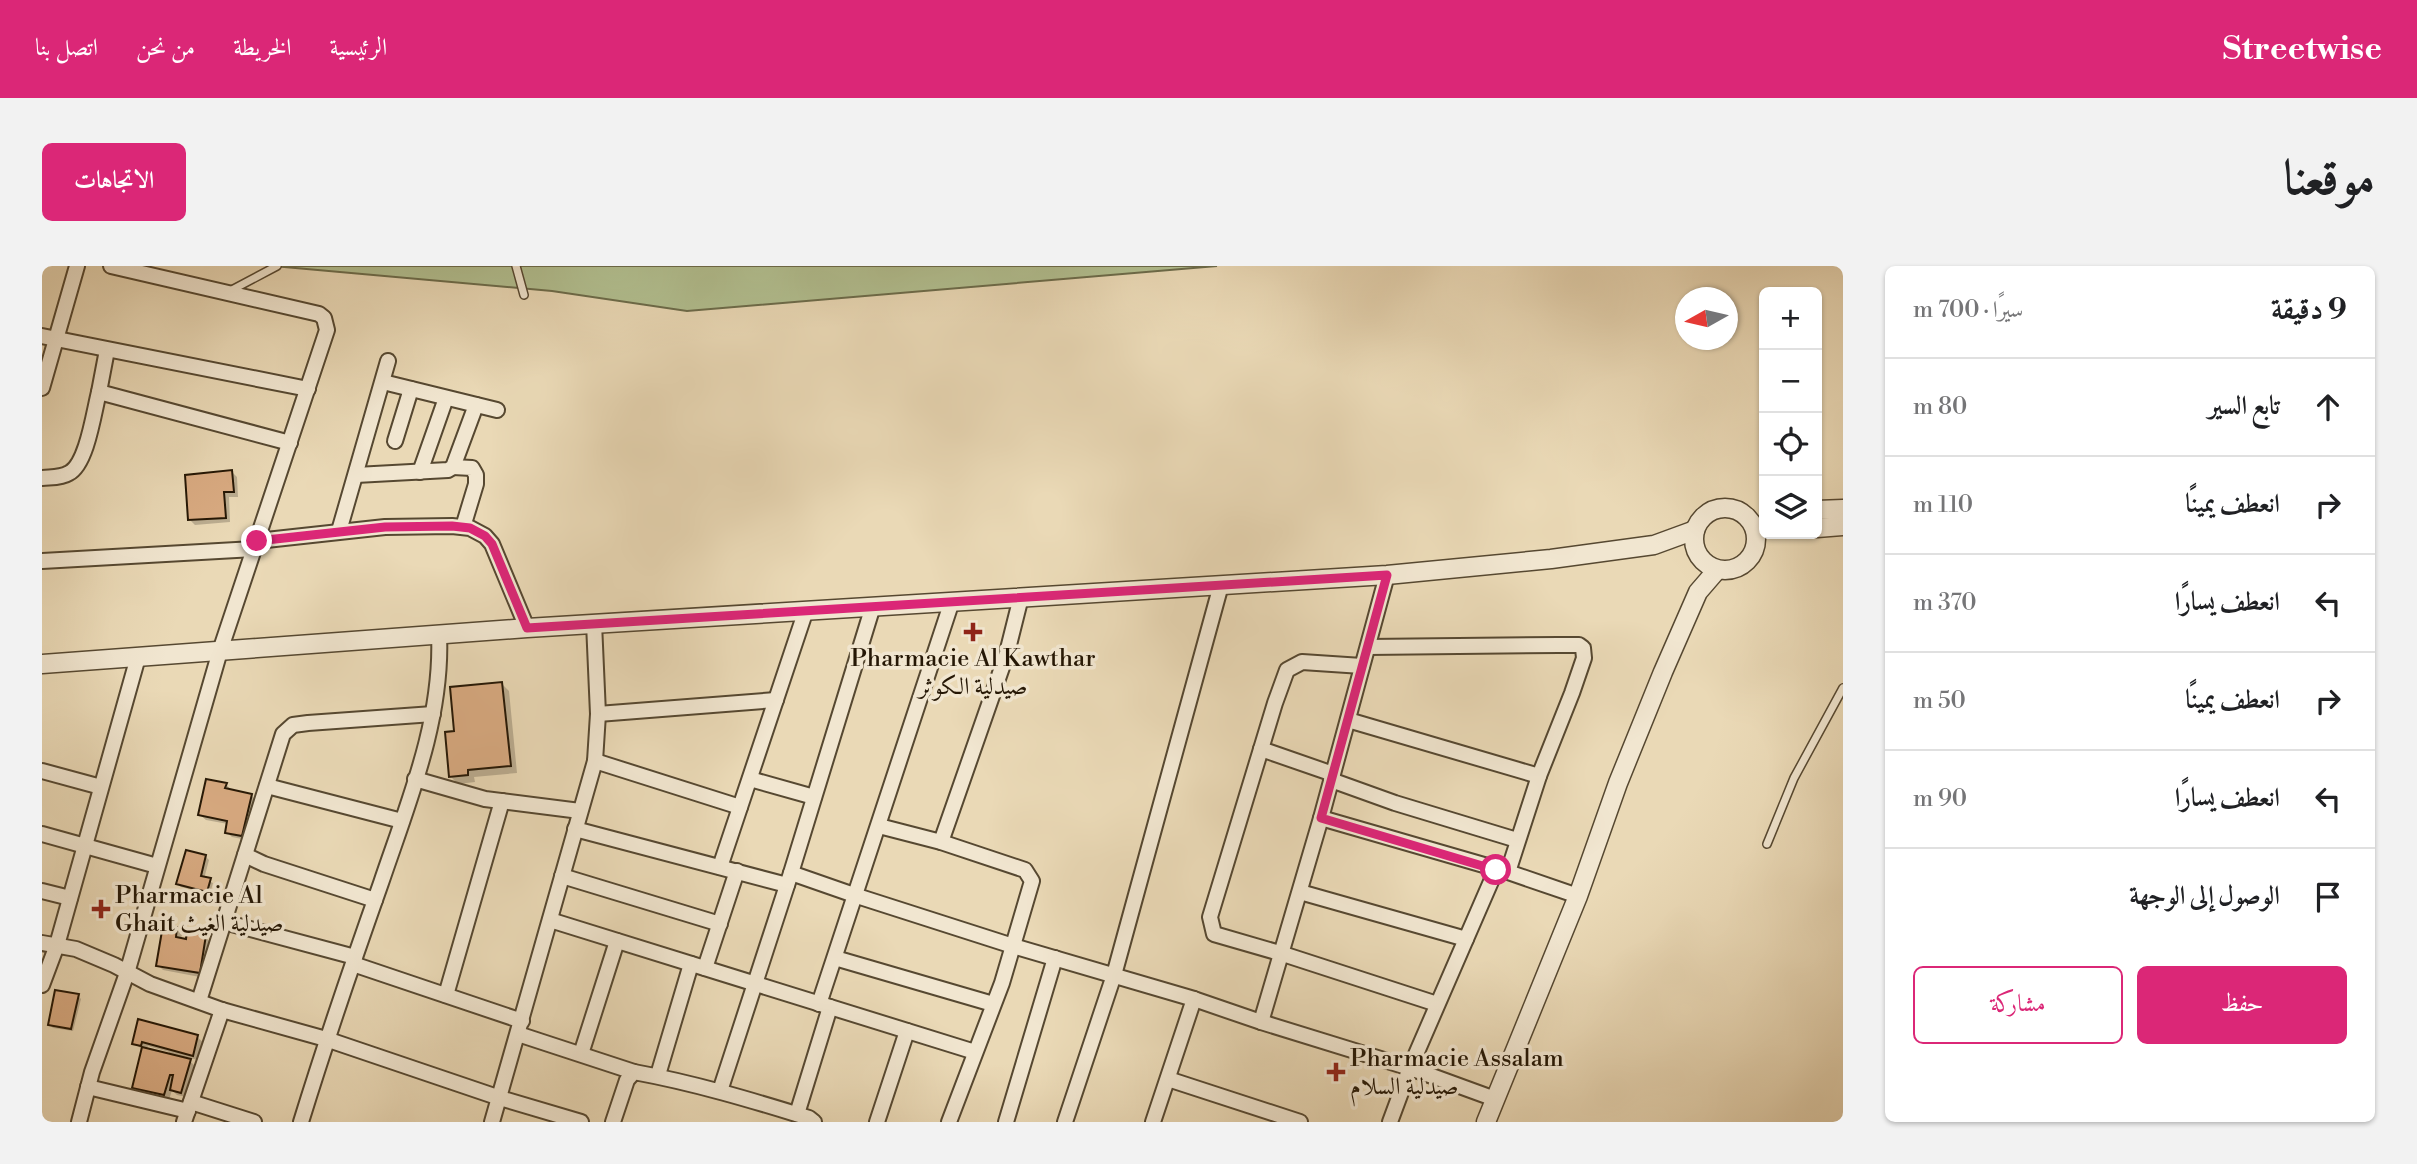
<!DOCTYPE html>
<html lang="ar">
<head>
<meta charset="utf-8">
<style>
	:root { --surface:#fff; --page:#f2f2f2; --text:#202124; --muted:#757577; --line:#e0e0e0; --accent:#db2777 }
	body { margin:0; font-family:"Libre Bodoni",Amiri,serif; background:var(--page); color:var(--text); direction:rtl }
	.controls { position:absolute; right:21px; top:21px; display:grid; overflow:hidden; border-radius:10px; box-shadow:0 2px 5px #0004 }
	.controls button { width:63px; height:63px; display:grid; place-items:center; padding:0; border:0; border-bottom:2px solid var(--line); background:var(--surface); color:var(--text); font:35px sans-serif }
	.compass { position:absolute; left:1633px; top:21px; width:63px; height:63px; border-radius:50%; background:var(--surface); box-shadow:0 2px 5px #0004; rotate:262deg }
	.stop { position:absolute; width:21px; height:21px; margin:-16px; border:5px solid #db2777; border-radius:50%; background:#fff }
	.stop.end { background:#db2777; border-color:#fff; box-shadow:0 2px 7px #0008 }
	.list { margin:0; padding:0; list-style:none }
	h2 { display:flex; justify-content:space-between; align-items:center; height:91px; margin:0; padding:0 28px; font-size:30px }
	h2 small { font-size:23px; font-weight:400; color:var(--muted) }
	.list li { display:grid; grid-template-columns:46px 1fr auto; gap:21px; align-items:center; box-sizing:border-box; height:98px; padding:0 28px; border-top:2px solid var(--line) }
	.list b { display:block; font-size:26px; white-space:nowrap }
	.list em { font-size:23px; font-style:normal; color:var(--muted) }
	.actions { display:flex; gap:14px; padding:21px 28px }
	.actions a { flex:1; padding:16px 0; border:2px solid var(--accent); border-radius:10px; text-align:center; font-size:24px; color:var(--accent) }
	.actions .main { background:var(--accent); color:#fff }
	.icon { flex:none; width:38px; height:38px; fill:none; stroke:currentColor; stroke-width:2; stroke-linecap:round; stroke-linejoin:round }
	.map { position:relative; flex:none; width:1801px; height:856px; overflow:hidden; direction:ltr; border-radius:10px }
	header { display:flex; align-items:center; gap:42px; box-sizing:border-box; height:98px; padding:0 35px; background:var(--accent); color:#fff }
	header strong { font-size:33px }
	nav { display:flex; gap:38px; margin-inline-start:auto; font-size:24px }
	.intro { display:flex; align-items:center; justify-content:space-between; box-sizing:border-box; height:168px; padding:0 42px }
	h1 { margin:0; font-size:49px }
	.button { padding:18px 32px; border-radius:10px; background:var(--accent); color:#fff; font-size:24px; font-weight:700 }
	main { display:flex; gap:42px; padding:0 42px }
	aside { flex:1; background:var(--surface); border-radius:10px; box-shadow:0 2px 5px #0004 }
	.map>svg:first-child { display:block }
	.green { fill:#b2c091; stroke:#6c6c4b; stroke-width:2 }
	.shadow { fill:#0003; fill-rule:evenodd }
	.building { fill:#d9ab82; stroke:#251705; stroke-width:2 }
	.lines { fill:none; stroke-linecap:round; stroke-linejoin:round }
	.service-casing { stroke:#564831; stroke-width:10 }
	.minor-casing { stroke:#564831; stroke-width:18 }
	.tertiary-casing { stroke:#564831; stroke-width:21 }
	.service { stroke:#f1e6d0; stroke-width:7 }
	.minor { stroke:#f1e6d0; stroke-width:14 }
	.tertiary { stroke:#f1e6d0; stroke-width:18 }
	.route { stroke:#db2777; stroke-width:9 }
	.poi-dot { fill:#8f2418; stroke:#f1e6d0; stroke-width:2.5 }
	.labels { text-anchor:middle; stroke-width:7; stroke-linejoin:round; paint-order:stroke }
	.poi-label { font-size:24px; fill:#251705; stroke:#f1e6d0; text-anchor:start }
</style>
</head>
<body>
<header>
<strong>Streetwise</strong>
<nav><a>الرئيسية</a><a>الخريطة</a><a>من نحن</a><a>اتصل بنا</a></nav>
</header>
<div class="intro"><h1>موقعنا</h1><a class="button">الاتجاهات</a></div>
<main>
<aside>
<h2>9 دقيقة<small>سيرًا · 700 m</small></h2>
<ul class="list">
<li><svg class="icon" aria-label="ahead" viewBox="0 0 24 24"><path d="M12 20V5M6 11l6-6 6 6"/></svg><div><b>تابع السير</b></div><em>80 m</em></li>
<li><svg class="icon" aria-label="right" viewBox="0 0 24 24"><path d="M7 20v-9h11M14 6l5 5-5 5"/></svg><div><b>انعطف يمينًا</b></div><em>110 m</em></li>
<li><svg class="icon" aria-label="left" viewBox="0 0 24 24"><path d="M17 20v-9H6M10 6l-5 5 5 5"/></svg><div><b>انعطف يسارًا</b></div><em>370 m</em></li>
<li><svg class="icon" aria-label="right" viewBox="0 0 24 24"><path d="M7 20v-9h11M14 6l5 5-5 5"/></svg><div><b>انعطف يمينًا</b></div><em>50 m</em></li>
<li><svg class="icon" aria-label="left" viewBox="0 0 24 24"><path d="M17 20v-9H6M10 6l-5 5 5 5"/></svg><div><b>انعطف يسارًا</b></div><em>90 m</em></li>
<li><svg class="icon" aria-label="arrive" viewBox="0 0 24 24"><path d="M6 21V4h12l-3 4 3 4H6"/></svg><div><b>الوصول إلى الوجهة</b></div></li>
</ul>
<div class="actions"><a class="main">حفظ</a><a>مشاركة</a></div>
</aside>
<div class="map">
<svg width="1801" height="856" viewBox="0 0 1801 856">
	<rect width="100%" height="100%" fill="#ead9b6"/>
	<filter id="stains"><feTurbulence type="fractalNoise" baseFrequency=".00286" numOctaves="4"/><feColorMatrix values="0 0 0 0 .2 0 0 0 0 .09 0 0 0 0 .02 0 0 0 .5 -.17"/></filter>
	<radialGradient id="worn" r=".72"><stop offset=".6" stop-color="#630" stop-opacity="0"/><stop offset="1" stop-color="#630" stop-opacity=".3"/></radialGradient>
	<path class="green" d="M 231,0 L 1175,0 L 645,45 L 510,25 Z"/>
	<g class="shadow">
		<path d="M 190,206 L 195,211 L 196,231 L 187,231 L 188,256 L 153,259 L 148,254 Z"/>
		<path d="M 460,418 L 467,425 L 475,507 L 432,511 L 433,516 L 416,518 L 408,510 L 414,466 Z"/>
		<path d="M 184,518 L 189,524 L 209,529 L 214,534 L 205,574 L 190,571 L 184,566 L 186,558 L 164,554 L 158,549 Z"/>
		<path d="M 145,586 L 164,591 L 167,594 L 162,613 L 171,617 L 168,628 L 139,621 L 136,618 Z"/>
		<path d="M 134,663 L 140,668 L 139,674 L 145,675 L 163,670 L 168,676 L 163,712 L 121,704 L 116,699 Z"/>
		<path d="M 36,730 L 39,733 L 31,765 L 11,762 L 7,758 Z"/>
		<path d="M 98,755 L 155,771 L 161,776 L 156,794 L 144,791 L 153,800 L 144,831 L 135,829 L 130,824 L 127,834 L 98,827 L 92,821 L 101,784 L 92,777 ZM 106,780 L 127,786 L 126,789 L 104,784 Z"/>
	</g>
	<g class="building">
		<path d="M 190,204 L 192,226 L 182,226 L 184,252 L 146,254 L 143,209 Z"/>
		<path d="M 460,416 L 469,500 L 426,504 L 426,509 L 407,511 L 403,466 L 412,465 L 408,421 Z"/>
		<path d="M 164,513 L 185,517 L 183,522 L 210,528 L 200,570 L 183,567 L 185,555 L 156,549 Z"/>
		<path d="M 144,584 L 164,589 L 159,610 L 169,612 L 165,626 L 134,618 Z"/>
		<path d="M 121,659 L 135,661 L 134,671 L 144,673 L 145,665 L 164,669 L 158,707 L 114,700 Z"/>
		<path d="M 13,724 L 37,728 L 29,763 L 6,759 Z"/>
		<path d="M 96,753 L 156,769 L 151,790 L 100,776 L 99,780 L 90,778 Z"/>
		<path d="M 100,781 L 149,793 L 139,827 L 128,824 L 131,809 L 128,809 L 122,829 L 90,822 Z"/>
	</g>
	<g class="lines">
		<g class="service-casing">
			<g id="service">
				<path d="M 474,0 L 482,29"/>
				<path d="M 186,26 L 235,0"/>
				<path d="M 1725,578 L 1752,512 L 1801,422"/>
			</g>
		</g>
		<g class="minor-casing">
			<g id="minor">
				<path d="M 0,70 L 266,123"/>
				<path d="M 65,84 L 57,126 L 248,177"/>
				<path d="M 341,116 L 455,144"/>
				<path d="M 0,122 L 35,0"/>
				<path d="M 353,175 L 369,123"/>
				<path d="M 411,201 L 430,202 L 434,209 L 434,218 L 421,261"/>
				<path d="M 378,206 L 404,132"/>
				<path d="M 314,209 L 406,204 L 411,201 L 434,139"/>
				<path d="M 0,212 C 9,211 19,212 27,207 C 45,198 52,145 57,126"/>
				<path d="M 297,265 L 346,95"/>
				<path d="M 215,275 L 343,261 L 410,260 L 428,262 L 443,270 L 450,278 L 485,362"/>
				<path d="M 0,295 L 212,283"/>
				<path d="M 1326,381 L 1517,379 L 1537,379 L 1541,382 L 1542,392 L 1530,427 L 1497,510 L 1466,606"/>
				<path d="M 1320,400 L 1260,396 L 1245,404 L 1233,437 L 1168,651 L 1172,668 L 1241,688 L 1395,738"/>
				<path d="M 556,448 L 734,434"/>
				<path d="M 1306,454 L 1497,510"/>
				<path d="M 1219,483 L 1291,508"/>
				<path d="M 553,495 L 698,541"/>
				<path d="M 0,505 L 59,521"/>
				<path d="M 373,513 L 443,533 L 538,545"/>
				<path d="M 708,513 L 772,531"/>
				<path d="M 1289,514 L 1353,537 L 1475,574"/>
				<path d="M 225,520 L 360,555"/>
				<path d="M 1279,552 L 1466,606 L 1536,630"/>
				<path d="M 837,560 L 899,576 L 983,604 L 990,615 L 960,717 L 907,856"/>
				<path d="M 533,563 L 745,619"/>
				<path d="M 0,568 L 115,600"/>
				<path d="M 899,576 L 965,387 L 979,331"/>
				<path d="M 203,589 L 222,598 L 333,634"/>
				<path d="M 678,601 L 764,344"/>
				<path d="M 749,607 L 815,630 L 971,680 L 1152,733 L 1219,756 L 1368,802 L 1453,833"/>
				<path d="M 520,610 L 678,658"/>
				<path d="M 0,625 L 28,632"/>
				<path d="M 1258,626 L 1424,673"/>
				<path d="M 508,654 L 933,786"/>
				<path d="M 182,656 L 313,691"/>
				<path d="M 0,677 L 34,683 L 72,699 L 108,718 L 180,744 L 284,773 L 458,832 L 539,856"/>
				<path d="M 793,692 L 951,738"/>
				<path d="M 311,698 L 480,755"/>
				<path d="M 663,702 L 695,605"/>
				<path d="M 0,719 L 15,679 L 96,391"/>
				<path d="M 404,729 L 460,535"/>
				<path d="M 157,735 L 241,468 L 251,459 L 266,457 L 391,448"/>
				<path d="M 777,738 L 910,335"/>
				<path d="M 1219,756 L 1279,552 L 1345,309"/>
				<path d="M 476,768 L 592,806"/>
				<path d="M 539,788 L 575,675"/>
				<path d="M 616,809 L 649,698"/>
				<path d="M 1126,813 L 1258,856"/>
				<path d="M 46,821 L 146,845"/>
				<path d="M 678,825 L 749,607 L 831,340"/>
				<path d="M 149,836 L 212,856"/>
				<path d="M 755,848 L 788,741"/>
				<path d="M 37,856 L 50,806 L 85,707 L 178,385 L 285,64 L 282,52 L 277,48 L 69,0"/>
				<path d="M 142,856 L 180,744"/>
				<path d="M 259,856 C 284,775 311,696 339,617 C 366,537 401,454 397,368"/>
				<path d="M 450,856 L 553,495 L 556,448 L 552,357"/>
				<path d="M 571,856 L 585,814 L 592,806 C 652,817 709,834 767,852 L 772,856"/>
				<path d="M 835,856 L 865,765"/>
				<path d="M 964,856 L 1013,692"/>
				<path d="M 1023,856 L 1072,709 L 1179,319"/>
				<path d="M 1111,856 L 1152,733"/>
				<path d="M 1348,856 L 1368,802 L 1454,604"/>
			</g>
		</g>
		<g class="tertiary-casing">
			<g id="tertiary">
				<circle cx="1683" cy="273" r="31"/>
				<path d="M 1775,244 L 1801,243"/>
				<path d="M 1775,262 L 1801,260"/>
				<path d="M 0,398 L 485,362 L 1345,309 L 1509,293 L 1612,279 L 1653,264"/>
				<path d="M 1444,856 L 1536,630 L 1576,517 L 1621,406 L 1656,326 L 1675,304"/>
			</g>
		</g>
		<use href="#service" class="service"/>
		<use href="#minor" class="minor"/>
		<use href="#tertiary" class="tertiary"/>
	</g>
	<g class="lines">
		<path class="route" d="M 215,275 L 343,261 L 410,260 L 428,262 L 443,270 L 450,278 L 485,362 L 1345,309 L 1279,552 L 1454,604"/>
	</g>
	<g class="poi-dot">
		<path d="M927.5 355.5h7v7h7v7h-7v7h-7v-7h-7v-7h7z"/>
		<path d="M55.5 632.5h7v7h7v7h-7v7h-7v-7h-7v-7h7z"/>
		<path d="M1290.5 795.5h7v7h7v7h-7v7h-7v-7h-7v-7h7z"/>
	</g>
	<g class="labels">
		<g class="poi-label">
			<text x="931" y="400" text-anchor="middle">Pharmacie Al Kawthar<tspan x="931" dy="28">صيدلية الكوثر</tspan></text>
			<text x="73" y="637">Pharmacie Al<tspan x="73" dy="28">Ghait صيدلية الغيث</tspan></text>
			<text x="1308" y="800">Pharmacie Assalam<tspan x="1308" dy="28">صيدلية السلام</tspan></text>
		</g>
	</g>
	<rect width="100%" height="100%" filter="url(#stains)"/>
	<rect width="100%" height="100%" fill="url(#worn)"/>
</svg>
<div class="controls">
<button>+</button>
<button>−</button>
<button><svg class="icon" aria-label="locate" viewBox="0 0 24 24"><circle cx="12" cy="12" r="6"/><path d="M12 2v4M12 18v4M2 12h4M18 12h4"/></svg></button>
<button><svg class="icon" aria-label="layers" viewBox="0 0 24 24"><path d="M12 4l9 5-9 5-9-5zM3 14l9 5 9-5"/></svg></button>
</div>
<svg class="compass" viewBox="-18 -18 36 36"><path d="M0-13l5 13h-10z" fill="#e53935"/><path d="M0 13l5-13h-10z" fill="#757577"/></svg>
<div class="stop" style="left:1454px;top:604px"></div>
<div class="stop end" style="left:215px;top:275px"></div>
</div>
</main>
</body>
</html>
